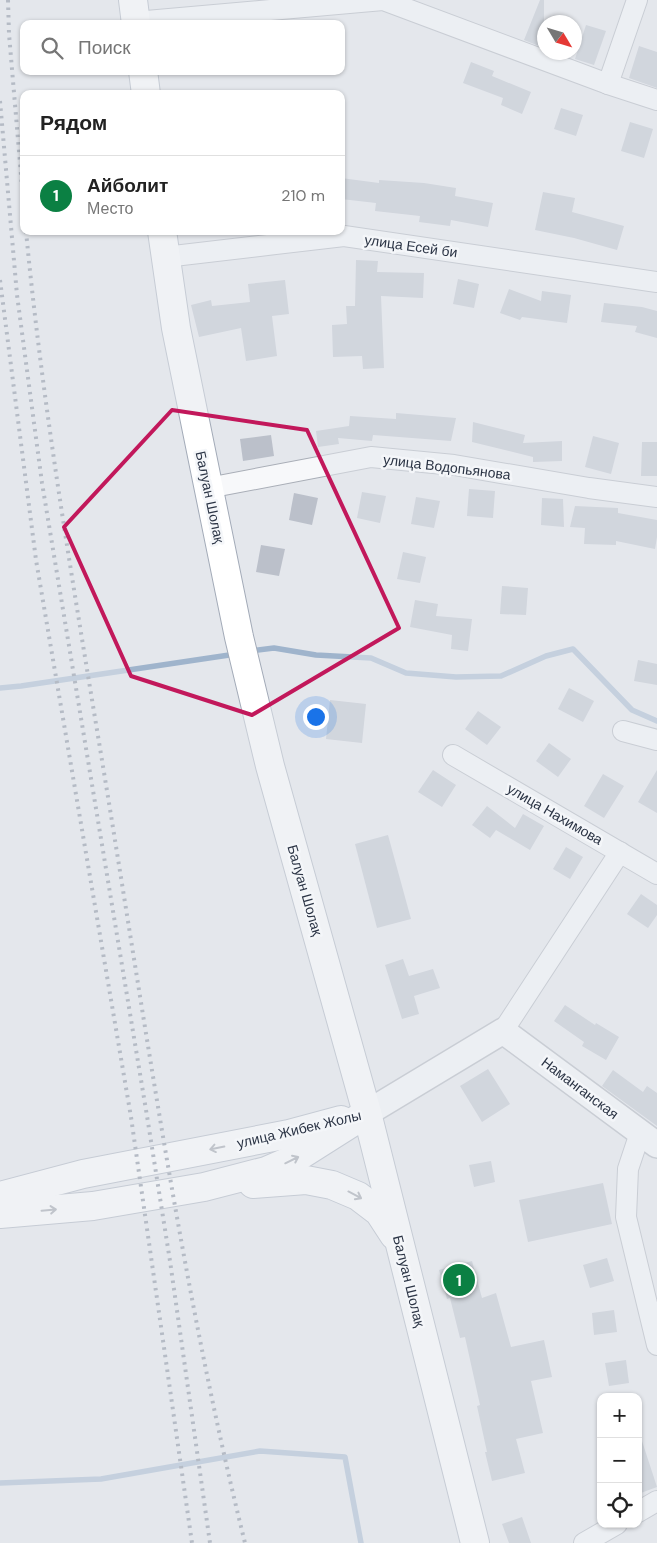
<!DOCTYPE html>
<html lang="ru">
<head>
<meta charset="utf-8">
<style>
	:root { --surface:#fff; --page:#f6f6f6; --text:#222; --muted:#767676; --line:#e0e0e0; --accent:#0b8043 }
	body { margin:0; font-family:"DM Sans",sans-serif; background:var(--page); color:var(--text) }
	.controls { position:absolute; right:15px; bottom:15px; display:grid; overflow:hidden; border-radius:10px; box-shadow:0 1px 4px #0004 }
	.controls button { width:45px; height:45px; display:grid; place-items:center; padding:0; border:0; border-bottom:1px solid var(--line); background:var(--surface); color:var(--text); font:25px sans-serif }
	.compass { position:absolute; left:537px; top:15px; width:45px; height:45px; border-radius:50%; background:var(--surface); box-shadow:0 1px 4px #0004; rotate:128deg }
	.you { position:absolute; left:315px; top:716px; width:18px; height:18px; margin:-12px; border:4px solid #fff; border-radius:50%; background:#1a73e8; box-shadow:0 0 0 8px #1a73e833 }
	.badge { display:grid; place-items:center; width:32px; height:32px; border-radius:50%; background:var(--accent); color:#fff; font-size:16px; font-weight:700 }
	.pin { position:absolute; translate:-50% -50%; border:2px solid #fff; box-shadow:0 1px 5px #0006 }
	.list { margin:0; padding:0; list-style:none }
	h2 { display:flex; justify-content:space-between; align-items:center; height:65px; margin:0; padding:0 20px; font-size:21px }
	h2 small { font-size:16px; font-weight:400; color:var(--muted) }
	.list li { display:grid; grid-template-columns:32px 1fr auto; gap:15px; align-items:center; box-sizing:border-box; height:80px; padding:0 20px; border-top:1px solid var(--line) }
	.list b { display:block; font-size:19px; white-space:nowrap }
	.list p { margin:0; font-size:16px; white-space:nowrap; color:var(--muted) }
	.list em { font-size:16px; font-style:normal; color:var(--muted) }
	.icon { flex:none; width:28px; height:28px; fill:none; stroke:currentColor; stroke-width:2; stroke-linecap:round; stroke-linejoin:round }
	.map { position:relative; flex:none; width:657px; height:1543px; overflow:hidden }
	.search { position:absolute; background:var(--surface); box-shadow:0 1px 4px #0004; left:20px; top:20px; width:325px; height:55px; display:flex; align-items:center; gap:12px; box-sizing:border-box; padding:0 18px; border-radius:10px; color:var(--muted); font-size:19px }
	.panel { position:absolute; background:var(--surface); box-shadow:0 1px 4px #0004; left:20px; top:90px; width:325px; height:145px; border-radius:10px }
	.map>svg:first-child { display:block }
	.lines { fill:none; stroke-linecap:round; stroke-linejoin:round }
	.stream { stroke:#9fb4cc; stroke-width:5.5 }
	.building { fill:#bbc0ca }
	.minor-casing { stroke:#a9aeb7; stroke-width:22 }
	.tertiary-casing { stroke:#a9aeb7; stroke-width:28 }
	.primary-casing { stroke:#a3abb8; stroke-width:30 }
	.minor { stroke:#f7f8fa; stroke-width:20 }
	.tertiary { stroke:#f7f8fa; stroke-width:25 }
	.primary { stroke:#fff; stroke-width:28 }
	.rail { stroke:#7d8696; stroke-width:4; stroke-dasharray:2.5 5; stroke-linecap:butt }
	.oneway { stroke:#959aa2 }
	.marked { fill:none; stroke:#c2185b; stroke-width:4; stroke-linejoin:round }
	.labels { text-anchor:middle; stroke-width:5; stroke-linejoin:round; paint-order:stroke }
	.street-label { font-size:14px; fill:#2b3445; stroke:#f4f6f9 }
</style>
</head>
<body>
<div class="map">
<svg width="657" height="1543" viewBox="0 0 657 1543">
	<rect width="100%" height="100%" fill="#e4e7ec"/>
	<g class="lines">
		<g class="stream">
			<path d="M 250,651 L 274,648 L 316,655 L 371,658 L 406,673 L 456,677 L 501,676 L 546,656 L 573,649 L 632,710 L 657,721"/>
			<path d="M 0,688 L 21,686 L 236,654"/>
			<path d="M 0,1483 L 101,1479 L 260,1451 L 345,1457 L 361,1543"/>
		</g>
	</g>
	<g class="building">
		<path d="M 540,0 L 544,0 L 544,48 L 524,40 Z"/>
		<path d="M 586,25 L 606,31 L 594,65 L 575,59 Z"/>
		<path d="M 639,46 L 657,52 L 657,88 L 629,78 Z"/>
		<path d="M 471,62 L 494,71 L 492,76 L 531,92 L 522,114 L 501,105 L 503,98 L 463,83 Z"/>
		<path d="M 561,108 L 583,115 L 576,136 L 554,129 Z"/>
		<path d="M 630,122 L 653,129 L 644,158 L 621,151 Z"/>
		<path d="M 341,178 L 379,183 L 379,180 L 424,183 L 456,188 L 455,196 L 493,203 L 488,227 L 451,220 L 450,226 L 419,222 L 420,216 L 375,211 L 376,203 L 341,199 Z"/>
		<path d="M 543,192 L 575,198 L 572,212 L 624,226 L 617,250 L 574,238 L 535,230 Z"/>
		<path d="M 356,260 L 378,261 L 377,272 L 424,273 L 423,298 L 381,296 L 384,368 L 363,369 L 362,356 L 333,357 L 332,325 L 347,324 L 346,306 L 355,306 Z"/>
		<path d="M 458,279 L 479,284 L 474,308 L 453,304 Z"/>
		<path d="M 285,280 L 289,314 L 272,316 L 277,356 L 246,361 L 241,328 L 199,337 L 191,305 L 211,300 L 212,306 L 250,302 L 248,284 Z"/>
		<path d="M 509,289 L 541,301 L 542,291 L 571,295 L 567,323 L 522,317 L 520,320 L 500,313 Z"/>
		<path d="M 604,303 L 642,307 L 657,311 L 657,338 L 635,332 L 637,326 L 601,322 Z"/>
		<path d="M 396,413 L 456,418 L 451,441 L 373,435 L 372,441 L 338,438 L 339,444 L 318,447 L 316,431 L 349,426 L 350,416 L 396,419 Z"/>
		<path d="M 473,422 L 525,435 L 523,443 L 562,441 L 562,461 L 533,462 L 533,457 L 472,442 Z"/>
		<path d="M 271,435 L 274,456 L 243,461 L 240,439 Z"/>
		<path d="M 593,436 L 619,443 L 611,474 L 585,467 Z"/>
		<path d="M 642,442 L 657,442 L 657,476 L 641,476 Z"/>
		<path d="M 469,489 L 495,491 L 493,518 L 467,516 Z"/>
		<path d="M 362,492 L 386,496 L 380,523 L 357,518 Z"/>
		<path d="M 294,493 L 318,498 L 312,525 L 289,520 Z"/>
		<path d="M 416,497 L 440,501 L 434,528 L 411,524 Z"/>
		<path d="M 542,498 L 563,499 L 564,527 L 541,525 Z"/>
		<path d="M 575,506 L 618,508 L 618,513 L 657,520 L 657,537 L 655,549 L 616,541 L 616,545 L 584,544 L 585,528 L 570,527 Z"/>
		<path d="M 261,545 L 285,549 L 279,576 L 256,572 Z"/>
		<path d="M 403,552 L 426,557 L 420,583 L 397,579 Z"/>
		<path d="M 502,586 L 528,588 L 526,615 L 500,614 Z"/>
		<path d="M 415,600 L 438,604 L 436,616 L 472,619 L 468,651 L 451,649 L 452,635 L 410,627 Z"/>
		<path d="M 638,660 L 657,664 L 657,685 L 634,681 Z"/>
		<path d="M 569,688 L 594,701 L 583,722 L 558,709 Z"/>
		<path d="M 330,700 L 366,704 L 362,743 L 326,739 Z"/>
		<path d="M 478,711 L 501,727 L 487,745 L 465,729 Z"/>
		<path d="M 549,743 L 571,759 L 558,777 L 536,761 Z"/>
		<path d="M 433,770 L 456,785 L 442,807 L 418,792 Z"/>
		<path d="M 657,770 L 657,813 L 638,802 Z"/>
		<path d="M 603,774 L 624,786 L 604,818 L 584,806 Z"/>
		<path d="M 487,806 L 515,828 L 523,814 L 544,826 L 530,850 L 496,830 L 490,838 L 472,825 Z"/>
		<path d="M 388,835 L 411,919 L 377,928 L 355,844 Z"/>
		<path d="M 566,847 L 583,857 L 570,879 L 553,869 Z"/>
		<path d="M 641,894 L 657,905 L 657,915 L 648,928 L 627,914 Z"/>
		<path d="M 403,959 L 409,976 L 433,969 L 440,988 L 414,996 L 419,1014 L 402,1019 L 385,965 Z"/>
		<path d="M 565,1005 L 595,1025 L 596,1023 L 619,1037 L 606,1060 L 582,1046 L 584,1042 L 554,1021 Z"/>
		<path d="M 488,1069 L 510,1104 L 482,1122 L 460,1086 Z"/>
		<path d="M 613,1070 L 643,1092 L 647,1086 L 657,1093 L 657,1126 L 602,1086 Z"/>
		<path d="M 491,1161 L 495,1182 L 474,1187 L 469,1165 Z"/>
		<path d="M 603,1183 L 612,1224 L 528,1242 L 519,1200 Z"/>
		<path d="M 607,1258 L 614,1281 L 590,1288 L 583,1265 Z"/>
		<path d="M 472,1261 L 482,1298 L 496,1293 L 511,1347 L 544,1340 L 552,1377 L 531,1381 L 543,1433 L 516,1439 L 525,1473 L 492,1481 L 485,1452 L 487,1452 L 477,1406 L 480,1405 L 465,1337 L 460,1338 L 450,1298 L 447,1299 L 439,1270 Z"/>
		<path d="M 614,1310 L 617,1332 L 594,1335 L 592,1313 Z"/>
		<path d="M 626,1360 L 629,1383 L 609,1386 L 605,1363 Z"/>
		<path d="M 638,1438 L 641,1438 L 657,1487 L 638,1494 Z"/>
		<path d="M 522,1517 L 531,1543 L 509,1543 L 502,1524 Z"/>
	</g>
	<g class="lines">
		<g class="minor-casing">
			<g id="minor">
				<path d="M 135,22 L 383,0 L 608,84 L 657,100"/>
				<path d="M 608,84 L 637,0"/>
				<path d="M 165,257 L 344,236 L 657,282"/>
				<path d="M 208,488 L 371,457 L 454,465 L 589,488 L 657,497"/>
				<path d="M 623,731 L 657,740"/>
				<path d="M 453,755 L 657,874"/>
				<path d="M 503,1031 L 620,852"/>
				<path d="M 640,1133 L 628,1169 L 626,1217 L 657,1345"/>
				<path d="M 638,1512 L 657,1501"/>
				<path d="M 584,1543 L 617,1524"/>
			</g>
		</g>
		<g class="tertiary-casing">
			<path id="tertiary" d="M 367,1113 L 503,1031 L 657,1145"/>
		</g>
		<g class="primary-casing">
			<g id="primary">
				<path d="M 133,0 L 136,24"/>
				<path d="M 143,71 L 146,94"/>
				<path d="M 162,231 L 176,328 L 239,637 L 270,766 L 367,1113 L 475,1543"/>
				<path d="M 253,1184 L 306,1180 L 332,1185 L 358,1196 L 379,1212 L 394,1235"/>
				<path d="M 0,1196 L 83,1174 L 289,1134 L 341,1120"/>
				<path d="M 0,1214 L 93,1206 L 204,1187 L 266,1171 L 296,1158 L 367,1113"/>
			</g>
		</g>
		<use href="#minor" class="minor"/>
		<use href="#tertiary" class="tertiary"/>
		<use href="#primary" class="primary"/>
		<g class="rail">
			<path d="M 8,0 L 9,34 L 24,210"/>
			<path d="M 0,101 L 17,295 L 42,483 L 147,1116 L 170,1261 L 210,1543"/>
			<path d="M 26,231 C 46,442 85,651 118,859 C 155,1088 189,1318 245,1543"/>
			<path d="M 0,280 L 36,560 L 131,1117 L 192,1543"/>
		</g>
	</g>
	<defs><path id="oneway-shaft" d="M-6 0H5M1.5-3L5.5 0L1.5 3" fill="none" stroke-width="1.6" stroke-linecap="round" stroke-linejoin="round" transform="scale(1.25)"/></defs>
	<g class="oneway">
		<use href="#oneway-shaft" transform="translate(217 1148) rotate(169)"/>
		<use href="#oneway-shaft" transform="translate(292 1160) rotate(-26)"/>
		<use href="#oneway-shaft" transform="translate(355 1195) rotate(28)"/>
		<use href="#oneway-shaft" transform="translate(49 1210) rotate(-5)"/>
	</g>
	<path d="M0 0H657V1543H0ZM 172,410 L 307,430 L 399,628 L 252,715 L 131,676 L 64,527 Z" fill="#e4e7ec" fill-opacity=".55" fill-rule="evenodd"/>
	<path class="marked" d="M 172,410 L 307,430 L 399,628 L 252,715 L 131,676 L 64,527 Z"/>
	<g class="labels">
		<g class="street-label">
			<text transform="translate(411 246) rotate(8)" y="5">улица Есей би</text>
			<text transform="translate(447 467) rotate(7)" y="5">улица Водопьянова</text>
			<text transform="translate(210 497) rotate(78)" y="5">Балуан Шолақ</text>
			<text transform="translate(555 814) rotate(30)" y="5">улица Нахимова</text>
			<text transform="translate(305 890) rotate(74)" y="5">Балуан Шолақ</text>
			<text transform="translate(580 1088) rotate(37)" y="5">Наманганская</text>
			<text transform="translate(299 1129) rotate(-13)" y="5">улица Жибек Жолы</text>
			<text transform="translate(409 1281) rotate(76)" y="5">Балуан Шолақ</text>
		</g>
	</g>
</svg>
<div class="controls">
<button>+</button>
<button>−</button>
<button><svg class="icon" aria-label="locate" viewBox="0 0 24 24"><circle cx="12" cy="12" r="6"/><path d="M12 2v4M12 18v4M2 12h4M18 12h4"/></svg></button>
</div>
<svg class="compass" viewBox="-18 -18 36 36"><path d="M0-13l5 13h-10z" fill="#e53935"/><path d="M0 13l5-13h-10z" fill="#767676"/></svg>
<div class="you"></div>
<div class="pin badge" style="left:459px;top:1280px">1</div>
<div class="search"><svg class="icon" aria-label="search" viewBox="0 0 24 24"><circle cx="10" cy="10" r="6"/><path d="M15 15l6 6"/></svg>Поиск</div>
<section class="panel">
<h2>Рядом<small></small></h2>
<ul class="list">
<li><span class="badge">1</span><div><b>Айболит</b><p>Место</p></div><em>210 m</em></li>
</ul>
</section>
</div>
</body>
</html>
